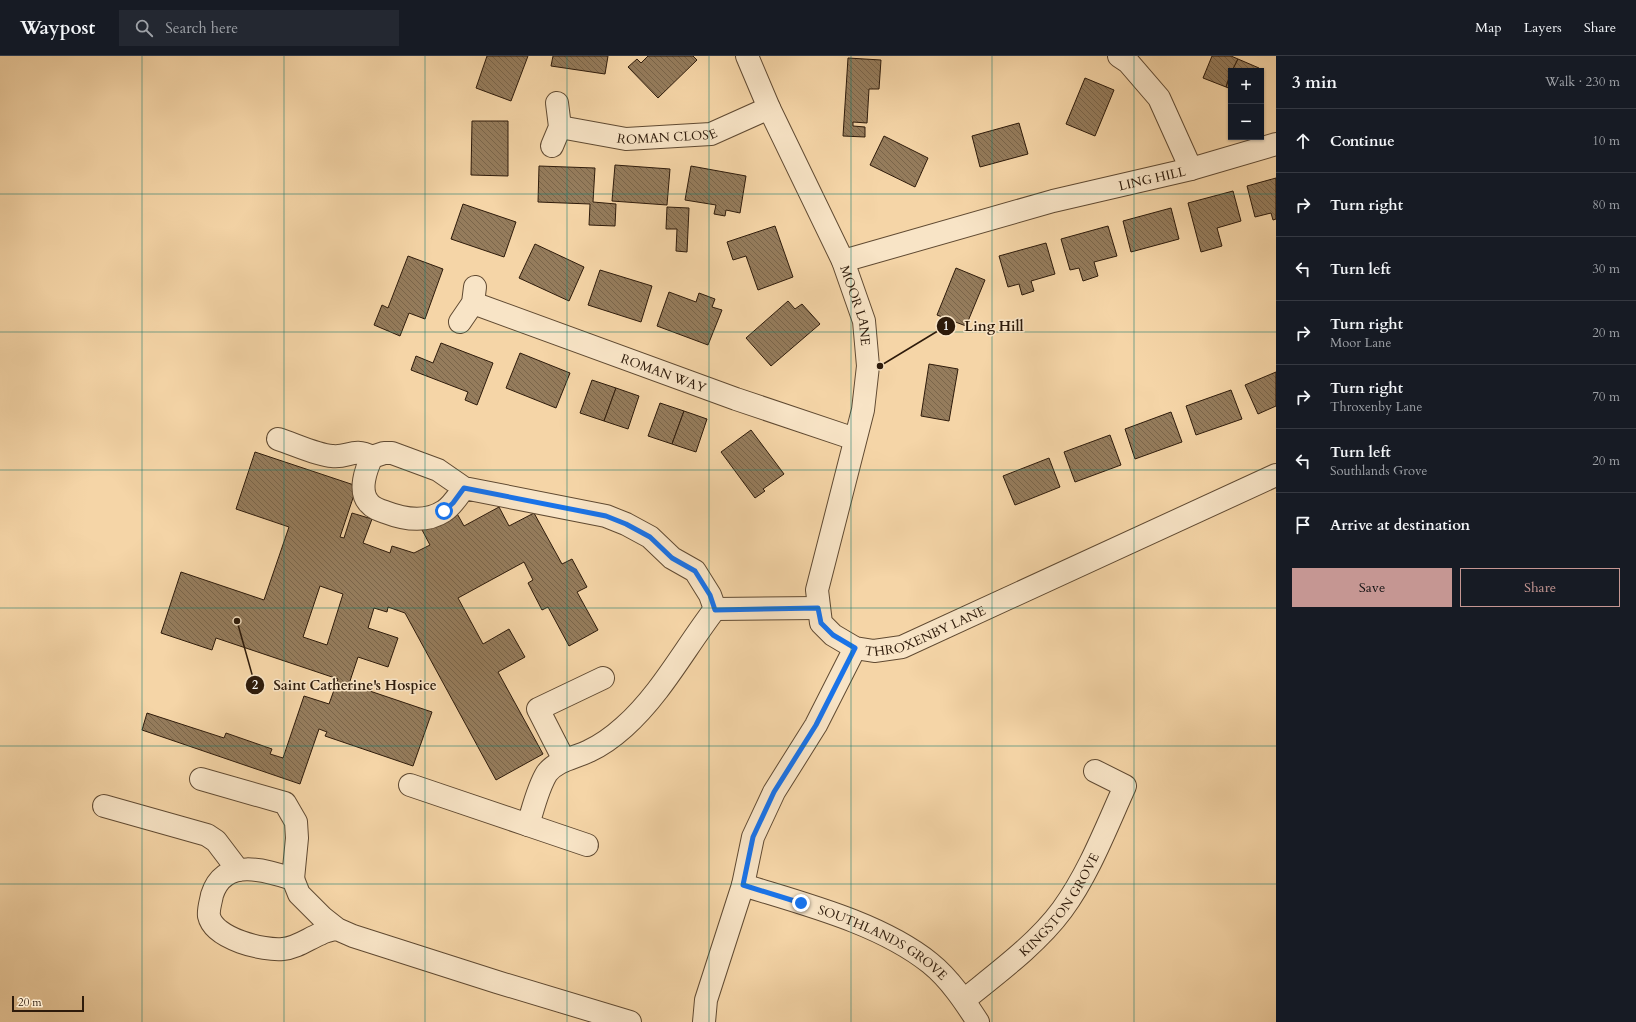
<!DOCTYPE html>
<html lang="en">
<head>
<meta charset="utf-8">
<style>
	:root { --surface:#171b24; --page:#242831; --text:#f1f3f6; --muted:#9ea1a6; --line:#363941; --accent:#c59692 }
	body { margin:0; font-family:Cardo,serif; background:var(--page); color:var(--text) }
	.controls { position:absolute; right:12px; top:12px; display:grid; overflow:hidden; border-radius:0px; box-shadow:0 1px 3px #0004 }
	.controls button { width:36px; height:36px; display:grid; place-items:center; padding:0; border:0; border-bottom:1px solid var(--line); background:var(--surface); color:var(--text); font:20px sans-serif }
	.scale { position:absolute; left:12px; bottom:10px; width:72px; box-sizing:border-box; padding-left:4px; border:2px solid #2e1b0b; border-top:0; font-size:11px; line-height:14px; white-space:nowrap; color:#2e1b0b; -webkit-text-stroke:3px #f8e4c6; paint-order:stroke }
	.stop { position:absolute; width:12px; height:12px; margin:-9px; border:3px solid #1a73e8; border-radius:50%; background:#fff }
	.stop.end { background:#1a73e8; border-color:#fff; box-shadow:0 1px 4px #0008 }
	.list { margin:0; padding:0; list-style:none }
	h2 { display:flex; justify-content:space-between; align-items:center; height:52px; margin:0; padding:0 16px; font-size:17px }
	h2 small { font-size:13px; font-weight:400; color:var(--muted) }
	.list li { display:grid; grid-template-columns:26px 1fr auto; gap:12px; align-items:center; box-sizing:border-box; height:64px; padding:0 16px; border-top:1px solid var(--line) }
	.list b { display:block; font-size:15px; white-space:nowrap }
	.list p { margin:0; font-size:13px; white-space:nowrap; color:var(--muted) }
	.list em { font-size:13px; font-style:normal; color:var(--muted) }
	.actions { display:flex; gap:8px; padding:12px 16px }
	.actions a { flex:1; padding:9px 0; border:1px solid var(--accent); border-radius:0px; text-align:center; font-size:14px; color:var(--accent) }
	.actions .main { background:var(--accent); color:#111 }
	.icon { flex:none; width:22px; height:22px; fill:none; stroke:currentColor; stroke-width:2; stroke-linecap:round; stroke-linejoin:round }
	.map { position:relative; flex:none; width:1276px; height:966px; overflow:hidden }
	header { display:flex; align-items:center; gap:24px; box-sizing:border-box; height:56px; padding:0 20px; background:var(--surface); border-bottom:1px solid var(--line) }
	header strong { font-size:19px }
	nav { display:flex; gap:22px; margin-inline-start:auto; font-size:14px }
	.search { width:280px; height:36px; background:var(--page); display:flex; align-items:center; gap:10px; box-sizing:border-box; padding:0 14px; border-radius:0px; color:var(--muted); font-size:15px }
	main { display:flex }
	aside { flex:1; background:var(--surface) }
	.map>svg:first-child { display:block }
	.building { fill:url(#building-back-hatch); stroke:#2e1b0b; fill-rule:evenodd }
	.lines { fill:none; stroke-linecap:round; stroke-linejoin:round }
	.minor-casing { stroke:#604a32; stroke-width:24 }
	.minor { stroke:#f8e4c6; stroke-width:22 }
	.route { stroke:#1a73e8; stroke-width:5 }
	.grid { fill:none; stroke:#0f766e; stroke-width:1; stroke-opacity:0.55 }
	.labels { text-anchor:middle; stroke-width:3; stroke-linejoin:round; paint-order:stroke }
	.street-label { font-size:13px; fill:#2e1b0b; stroke:#f8e4c6 }
	.leader { fill:none; stroke:#2e1b0b; stroke-width:1.5 }
	.callout-dot { fill:#2e1b0b; stroke:#f8e4c6; stroke-width:1.5 }
	.mark-label { font-size:12px; text-anchor:middle; font-weight:bold; fill:#fff }
	.callout-label { font-size:14px; text-anchor:middle; font-weight:bold; fill:#2e1b0b; stroke:#f8e4c6; stroke-width:3; stroke-linejoin:round; paint-order:stroke }
</style>
</head>
<body>
<header>
<strong>Waypost</strong>
<div class="search"><svg class="icon" aria-label="search" viewBox="0 0 24 24"><circle cx="10" cy="10" r="6"/><path d="M15 15l6 6"/></svg>Search here</div>
<nav><a>Map</a><a>Layers</a><a>Share</a></nav>
</header>
<main>
<div class="map">
<svg width="1276" height="966" viewBox="0 0 1276 966">
	<defs>
		<pattern id="building-back-hatch" width="6" height="6" patternUnits="userSpaceOnUse"><rect width="6" height="6" fill="#957c5c"/><path d="M-1 5l2 2M0 0l6 6M5-1l2 2" fill="none" stroke="#7a654a"/></pattern>
	</defs>
	<rect width="100%" height="100%" fill="#f5d5a7"/>
	<filter id="stains"><feTurbulence type="fractalNoise" baseFrequency=".005" numOctaves="4"/><feColorMatrix values="0 0 0 0 .2 0 0 0 0 .09 0 0 0 0 .02 0 0 0 .5 -.17"/></filter>
	<radialGradient id="worn" r=".72"><stop offset=".6" stop-color="#630" stop-opacity="0"/><stop offset="1" stop-color="#630" stop-opacity=".3"/></radialGradient>
	<g class="building">
		<path d="M 487,0 L 528,0 L 511,45 L 476,32 Z"/>
		<path d="M 553,0 L 608,0 L 605,18 L 551,10 Z"/>
		<path d="M 648,0 L 693,0 L 697,4 L 658,42 L 628,11 L 637,3 L 641,7 Z"/>
		<path d="M 1212,0 L 1231,0 L 1238,3 L 1232,15 L 1231,15 L 1226,31 L 1203,22 Z"/>
		<path d="M 848,2 L 881,4 L 879,33 L 869,33 L 867,67 L 853,66 L 853,70 L 865,71 L 865,81 L 843,80 Z"/>
		<path d="M 1238,3 L 1259,12 L 1257,15 L 1232,15 Z"/>
		<path d="M 1231,18 L 1231,33 L 1226,31 Z"/>
		<path d="M 1085,22 L 1114,34 L 1095,80 L 1066,68 Z"/>
		<path d="M 472,65 L 508,65 L 508,120 L 471,119 Z"/>
		<path d="M 1019,67 L 1028,98 L 980,111 L 972,80 Z"/>
		<path d="M 884,80 L 928,102 L 915,131 L 870,109 Z"/>
		<path d="M 615,109 L 670,113 L 667,149 L 612,145 Z"/>
		<path d="M 539,110 L 595,112 L 593,146 L 616,148 L 615,170 L 589,169 L 590,148 L 538,146 Z"/>
		<path d="M 691,110 L 746,120 L 740,157 L 726,154 L 725,160 L 714,158 L 716,149 L 685,144 Z"/>
		<path d="M 1276,122 L 1276,163 L 1273,164 L 1271,157 L 1255,161 L 1247,130 Z"/>
		<path d="M 1233,135 L 1241,165 L 1217,172 L 1222,190 L 1201,196 L 1188,147 Z"/>
		<path d="M 463,148 L 516,166 L 504,201 L 451,183 Z"/>
		<path d="M 667,151 L 689,152 L 687,196 L 676,195 L 677,173 L 666,173 Z"/>
		<path d="M 1171,152 L 1179,183 L 1131,196 L 1123,165 Z"/>
		<path d="M 775,170 L 793,221 L 758,234 L 746,200 L 733,204 L 727,186 Z"/>
		<path d="M 1108,170 L 1117,200 L 1094,206 L 1098,220 L 1083,225 L 1079,212 L 1070,214 L 1061,183 Z"/>
		<path d="M 1046,187 L 1055,218 L 1031,225 L 1034,235 L 1022,239 L 1019,228 L 1008,231 L 999,200 Z"/>
		<path d="M 535,188 L 584,211 L 569,245 L 519,222 Z"/>
		<path d="M 408,200 L 443,213 L 425,263 L 409,257 L 400,280 L 374,269 L 382,249 L 388,252 Z"/>
		<path d="M 956,212 L 985,224 L 966,270 L 937,259 Z"/>
		<path d="M 600,214 L 652,230 L 641,266 L 588,249 Z"/>
		<path d="M 669,236 L 696,246 L 699,237 L 715,243 L 712,251 L 722,254 L 708,289 L 657,270 Z"/>
		<path d="M 788,245 L 795,253 L 802,248 L 820,268 L 771,310 L 746,282 Z"/>
		<path d="M 441,287 L 493,307 L 477,349 L 465,344 L 468,336 L 411,314 L 416,300 L 433,307 Z"/>
		<path d="M 520,297 L 570,317 L 556,352 L 506,332 Z"/>
		<path d="M 929,308 L 958,313 L 949,365 L 921,360 Z"/>
		<path d="M 1276,316 L 1276,350 L 1258,358 L 1245,329 Z"/>
		<path d="M 592,324 L 616,332 L 604,365 L 580,357 Z"/>
		<path d="M 616,332 L 639,340 L 628,373 L 604,365 Z"/>
		<path d="M 1231,334 L 1242,363 L 1196,379 L 1186,350 Z"/>
		<path d="M 660,347 L 684,355 L 672,388 L 648,380 Z"/>
		<path d="M 684,355 L 707,363 L 696,396 L 672,388 Z"/>
		<path d="M 1171,356 L 1182,386 L 1135,403 L 1125,373 Z"/>
		<path d="M 751,374 L 784,418 L 763,433 L 765,435 L 755,442 L 721,396 Z"/>
		<path d="M 1110,379 L 1121,409 L 1075,426 L 1064,396 Z"/>
		<path d="M 255,396 L 357,430 L 340,481 L 344,482 L 352,457 L 372,463 L 363,487 L 390,497 L 392,490 L 414,497 L 430,489 L 421,472 L 455,454 L 464,470 L 499,451 L 509,470 L 534,457 L 562,508 L 572,503 L 587,531 L 577,536 L 598,574 L 569,590 L 548,551 L 542,554 L 528,527 L 533,524 L 524,506 L 458,542 L 483,588 L 509,573 L 525,601 L 498,616 L 543,698 L 496,724 L 405,557 L 388,551 L 387,556 L 374,552 L 368,572 L 398,582 L 388,611 L 358,601 L 349,628 L 432,656 L 413,710 L 325,680 L 327,676 L 319,673 L 300,728 L 142,674 L 147,657 L 224,682 L 226,677 L 272,693 L 270,698 L 283,702 L 304,640 L 329,648 L 338,623 L 216,582 L 212,594 L 161,577 L 181,516 L 264,544 L 289,471 L 236,453 ZM 320,530 L 343,538 L 327,589 L 303,581 Z"/>
		<path d="M 1049,402 L 1060,431 L 1015,449 L 1003,420 Z"/>
	</g>
	<g class="lines">
		<g class="minor-casing">
			<g id="minor">
				<path id="s1" d="M 747,0 L 769,52 L 843,205 L 864,265 L 868,310 L 863,354 L 817,534 L 821,567 L 833,579 L 855,592 L 874,595 L 902,591 L 1276,419"/>
				<path d="M 1119,0 L 1128,6 L 1159,42 L 1191,113"/>
				<path id="s2" d="M 560,71 L 626,83 L 711,78 L 769,52"/>
				<path d="M 552,90 L 560,71 L 557,47"/>
				<path id="s3" d="M 843,205 L 1053,145 L 1191,113 L 1276,88"/>
				<path id="s4" d="M 473,247 L 736,343 L 855,383"/>
				<path d="M 460,266 L 473,247 L 475,231"/>
				<path d="M 278,383 C 294,388 317,399 332,400 C 349,402 353,391 372,401"/>
				<path d="M 715,553 L 818,552"/>
				<path d="M 564,704 L 538,653 L 603,622"/>
				<path d="M 201,723 L 285,747 L 296,766 L 297,782 L 293,823"/>
				<path d="M 410,729 L 528,769 C 533,753 538,731 547,717 C 557,704 575,702 589,695 C 602,689 614,680 624,671 C 661,638 685,592 715,553 L 710,539 L 695,515 L 672,502 L 650,481 L 626,468 L 606,460 L 464,432 L 438,414 L 392,397 L 384,397 L 372,401 C 366,413 358,435 369,447 C 373,452 379,454 385,456 C 403,463 426,467 444,455 C 452,450 458,440 464,432"/>
				<path d="M 104,750 L 207,779 L 216,785 L 238,814"/>
				<path d="M 528,769 L 587,789"/>
				<path id="s5" d="M 743,829 C 804,848 880,867 930,907 C 950,923 965,946 978,966"/>
				<path d="M 337,873 C 331,874 325,875 320,878 C 308,883 296,892 283,893 C 264,895 214,883 209,860 C 208,854 211,845 212,839 C 224,801 265,814 293,823 L 299,838 L 323,862 L 337,873 L 353,880 L 497,926 L 630,966"/>
				<path id="s6" d="M 964,944 C 996,918 1037,888 1062,854 C 1089,817 1106,772 1125,730 L 1095,715"/>
				<path d="M 704,966 L 706,944 L 743,829 L 753,781 L 774,736 L 816,669 L 855,592"/>
			</g>
		</g>
		<use href="#minor" class="minor"/>
	</g>
	<g class="lines">
		<path class="route" d="M 444,455 L 453,447 L 464,432 L 606,460 L 626,468 L 650,481 L 672,502 L 695,515 L 710,539 L 715,554 L 818,552 L 821,567 L 833,579 L 855,592 L 816,669 L 774,736 L 753,781 L 743,829 L 801,847"/>
	</g>
	<path class="grid" d="M 142,0 L 142,966M 284,0 L 284,966M 425,0 L 425,966M 567,0 L 567,966M 709,0 L 709,966M 851,0 L 851,966M 992,0 L 992,966M 1134,0 L 1134,966M 0,138 L 1276,138M 0,276 L 1276,276M 0,414 L 1276,414M 0,552 L 1276,552M 0,690 L 1276,690M 0,828 L 1276,828"/>
	<g class="labels">
		<g class="street-label">
			<text dy="5" stroke="none"><textPath href="#s2" startOffset="108">ROMAN CLOSE</textPath></text>
			<text dy="5" stroke="none"><textPath href="#s3" startOffset="320">LING HILL</textPath></text>
			<text dy="5" stroke="none"><textPath href="#s1" startOffset="273">MOOR LANE</textPath></text>
			<text dy="5" stroke="none"><textPath href="#s4" startOffset="203">ROMAN WAY</textPath></text>
			<text dy="5" stroke="none"><textPath href="#s1" startOffset="715">THROXENBY LANE</textPath></text>
			<text dy="5" stroke="none"><textPath href="#s6" startOffset="136">KINGSTON GROVE</textPath></text>
			<text dy="5" stroke="none"><textPath href="#s5" startOffset="152">SOUTHLANDS GROVE</textPath></text>
		</g>
	</g>
	<path class="leader" d="M880 310L946 270M237 565L255 629"/>
	<g class="callout-dot">
		<circle cx="880" cy="310" r="4"/>
		<circle cx="237" cy="565" r="4"/>
		<circle cx="946" cy="270" r="10"/>
		<circle cx="255" cy="629" r="10"/>
	</g>
	<g class="mark-label">
		<text x="946" y="274">1</text>
		<text x="255" y="633">2</text>
	</g>
	<g class="callout-label">
		<text x="994" y="275">Ling Hill</text>
		<text x="355" y="634">Saint Catherine's Hospice</text>
	</g>
	<rect width="100%" height="100%" filter="url(#stains)"/>
	<rect width="100%" height="100%" fill="url(#worn)"/>
</svg>
<div class="controls">
<button>+</button>
<button>−</button>
</div>
<div class="scale">20 m</div>
<div class="stop" style="left:444px;top:455px"></div>
<div class="stop end" style="left:801px;top:847px"></div>
</div>
<aside>
<h2>3 min<small>Walk · 230 m</small></h2>
<ul class="list">
<li><svg class="icon" aria-label="ahead" viewBox="0 0 24 24"><path d="M12 20V5M6 11l6-6 6 6"/></svg><div><b>Continue</b></div><em>10 m</em></li>
<li><svg class="icon" aria-label="right" viewBox="0 0 24 24"><path d="M7 20v-9h11M14 6l5 5-5 5"/></svg><div><b>Turn right</b></div><em>80 m</em></li>
<li><svg class="icon" aria-label="left" viewBox="0 0 24 24"><path d="M17 20v-9H6M10 6l-5 5 5 5"/></svg><div><b>Turn left</b></div><em>30 m</em></li>
<li><svg class="icon" aria-label="right" viewBox="0 0 24 24"><path d="M7 20v-9h11M14 6l5 5-5 5"/></svg><div><b>Turn right</b><p>Moor Lane</p></div><em>20 m</em></li>
<li><svg class="icon" aria-label="right" viewBox="0 0 24 24"><path d="M7 20v-9h11M14 6l5 5-5 5"/></svg><div><b>Turn right</b><p>Throxenby Lane</p></div><em>70 m</em></li>
<li><svg class="icon" aria-label="left" viewBox="0 0 24 24"><path d="M17 20v-9H6M10 6l-5 5 5 5"/></svg><div><b>Turn left</b><p>Southlands Grove</p></div><em>20 m</em></li>
<li><svg class="icon" aria-label="arrive" viewBox="0 0 24 24"><path d="M6 21V4h12l-3 4 3 4H6"/></svg><div><b>Arrive at destination</b></div></li>
</ul>
<div class="actions"><a class="main">Save</a><a>Share</a></div>
</aside>
</main>
</body>
</html>
